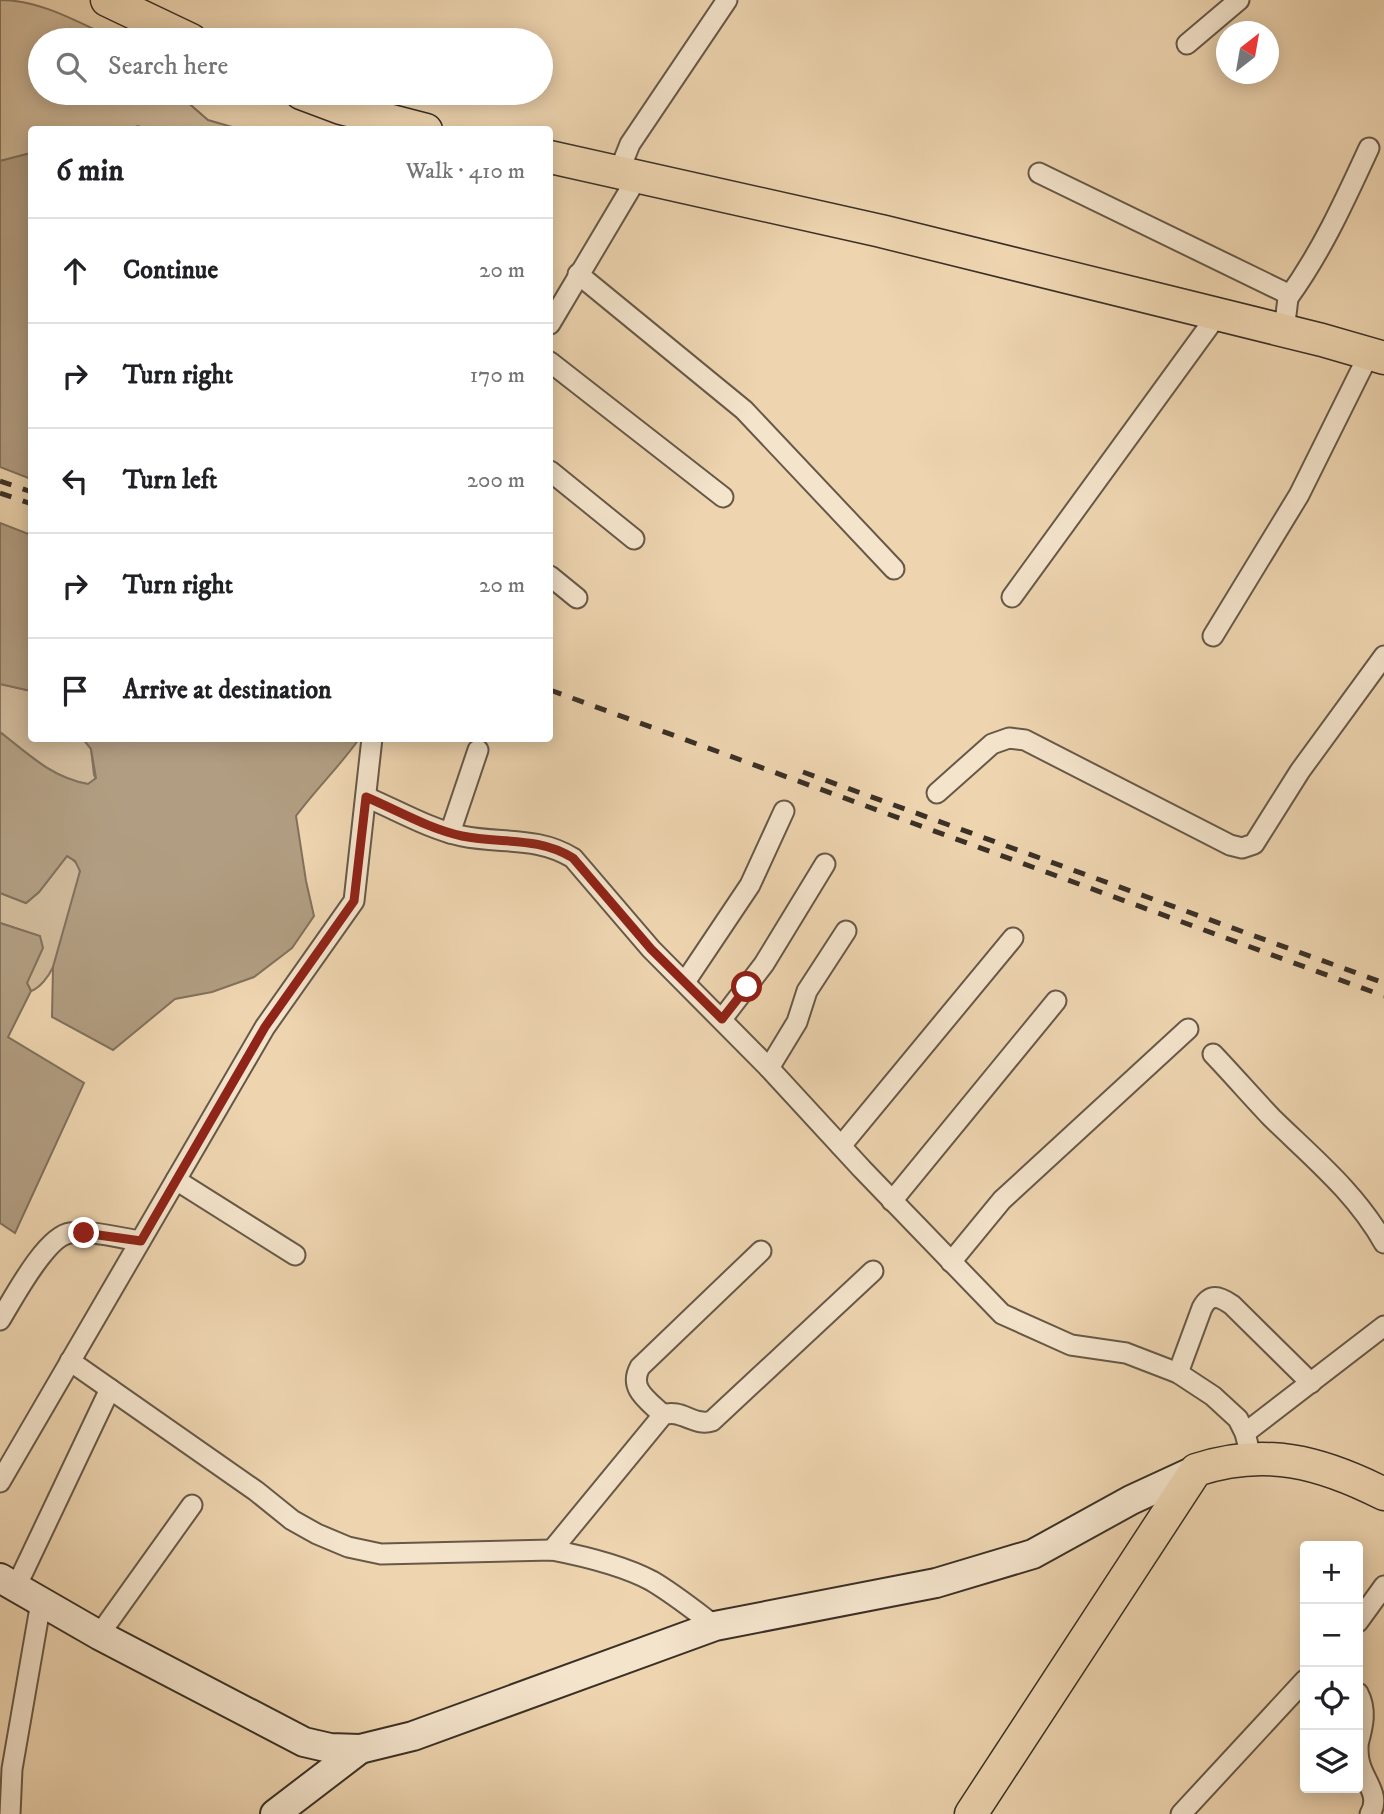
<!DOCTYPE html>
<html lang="en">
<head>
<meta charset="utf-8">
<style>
	:root { --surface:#fff; --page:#f6f6f6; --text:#202124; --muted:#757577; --line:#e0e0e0 }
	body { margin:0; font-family:"IM FELL DW Pica",serif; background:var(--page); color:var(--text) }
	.controls { position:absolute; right:21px; bottom:21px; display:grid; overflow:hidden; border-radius:7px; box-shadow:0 4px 18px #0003 }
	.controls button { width:63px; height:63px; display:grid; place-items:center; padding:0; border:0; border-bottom:2px solid var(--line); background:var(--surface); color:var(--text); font:35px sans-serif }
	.compass { position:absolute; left:1216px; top:21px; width:63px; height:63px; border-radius:50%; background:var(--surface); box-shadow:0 4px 18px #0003; rotate:31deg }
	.stop { position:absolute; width:21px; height:21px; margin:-16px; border:5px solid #8f2418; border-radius:50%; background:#fff }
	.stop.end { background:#8f2418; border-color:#fff; box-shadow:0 2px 7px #0008 }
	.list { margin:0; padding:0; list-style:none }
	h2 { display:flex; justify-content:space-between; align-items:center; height:91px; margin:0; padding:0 28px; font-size:30px }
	h2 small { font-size:23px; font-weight:400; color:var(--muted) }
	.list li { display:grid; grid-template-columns:46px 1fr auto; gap:21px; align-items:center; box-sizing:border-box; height:105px; padding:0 28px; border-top:2px solid var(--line) }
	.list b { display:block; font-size:26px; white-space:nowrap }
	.list em { font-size:23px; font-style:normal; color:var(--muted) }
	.icon { flex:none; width:38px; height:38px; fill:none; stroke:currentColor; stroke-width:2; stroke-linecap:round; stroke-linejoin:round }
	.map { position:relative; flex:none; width:1384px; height:1814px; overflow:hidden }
	.search { position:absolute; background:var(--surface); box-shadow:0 4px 18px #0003; left:28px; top:28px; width:525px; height:77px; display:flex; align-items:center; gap:18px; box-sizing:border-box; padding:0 24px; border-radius:38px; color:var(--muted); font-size:26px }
	.panel { position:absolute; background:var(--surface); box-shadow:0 4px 18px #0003; left:28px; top:126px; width:525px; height:616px; border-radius:7px }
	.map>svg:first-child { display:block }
	.green { fill:#cfb999; stroke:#847460; stroke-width:2 }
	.water { fill:#b19d81; stroke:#81715d; stroke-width:2 }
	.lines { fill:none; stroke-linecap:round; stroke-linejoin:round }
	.street-casing { stroke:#675948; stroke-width:23 }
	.secondary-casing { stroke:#3a3026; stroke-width:32 }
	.primary-casing { stroke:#3a3026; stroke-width:35 }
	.street { stroke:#f4e4cc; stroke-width:19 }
	.secondary { stroke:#f4e4cc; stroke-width:28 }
	.primary { stroke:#eed5b0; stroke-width:32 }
	.rail { stroke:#3a3026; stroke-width:5; stroke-dasharray:12 12; stroke-linecap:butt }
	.route { stroke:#8f2418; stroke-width:9 }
</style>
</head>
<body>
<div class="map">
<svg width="1384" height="1814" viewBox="0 0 1384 1814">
	<rect width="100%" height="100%" fill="#eed5b0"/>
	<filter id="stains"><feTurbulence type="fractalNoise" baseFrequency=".00286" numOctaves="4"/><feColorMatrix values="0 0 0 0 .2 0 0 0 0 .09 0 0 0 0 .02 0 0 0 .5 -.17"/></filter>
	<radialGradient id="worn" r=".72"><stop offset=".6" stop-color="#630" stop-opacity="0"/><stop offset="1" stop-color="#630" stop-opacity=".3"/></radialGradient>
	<g class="green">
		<path d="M 0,0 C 42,0 79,23 117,40 L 40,40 L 40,93 L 177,93 L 208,120 L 239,129 L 148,130 L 138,126 L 125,130 L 32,130 L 31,153 L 0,161 Z"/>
		<path d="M 0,684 L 31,691 L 32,738 L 83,739 L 91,749 L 94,775 L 96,779 L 88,784 C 53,778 28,754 0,732 Z"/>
		<path d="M 67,856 C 73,859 80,864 80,872 C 81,884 59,956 53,967 C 49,976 40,988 31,991 L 27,983 L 39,936 L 0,923 L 0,893 L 26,903 L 39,892 Z"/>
	</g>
	<g class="water">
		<path d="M 31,153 L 32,153 L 31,479 L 0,467 L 0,161 Z"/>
		<path d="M 0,523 L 31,535 L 31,691 L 0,684 Z"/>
		<path d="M 0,732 C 28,754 52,778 88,784 L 96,778 L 91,749 L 83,739 L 359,739 C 340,766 316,789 296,816 L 306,881 L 314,916 L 292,948 L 254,977 L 212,992 L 175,999 L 113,1050 L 52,1017 L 53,967 L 80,871 L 75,861 L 67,856 L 39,892 L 26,903 L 0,893 Z"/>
		<path d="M 0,923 L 40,936 L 43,948 L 27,983 L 31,991 L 8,1037 L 84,1083 L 15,1233 L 0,1223 Z"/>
	</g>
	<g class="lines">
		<g class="street-casing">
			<g id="street">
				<path d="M 1187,44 L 1239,0"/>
				<path d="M 1039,173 L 1284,292 L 1288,298 L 1284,331"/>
				<path d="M 627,174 L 624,159 L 630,144 L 727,0"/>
				<path d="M 578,274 L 744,410 L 894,569"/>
				<path d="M 1288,298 C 1322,251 1345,200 1369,148"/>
				<path d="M 550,324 L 638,176"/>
				<path d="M 550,362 L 723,497"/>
				<path d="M 550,471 L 634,539"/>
				<path d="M 550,576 L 577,598"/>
				<path d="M 1012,597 L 1218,314"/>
				<path d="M 1213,636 L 1299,495 L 1369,354"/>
				<path d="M 937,793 L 992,744 L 1009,738 L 1025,740 L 1230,845 L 1242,848 L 1254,844 L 1300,771 L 1384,656"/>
				<path d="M 366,797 C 397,810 429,829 462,836 C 501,844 537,836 573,858 L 651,949 L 769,1068 L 862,1169 L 1002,1314 L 1071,1345 L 1126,1353 L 1178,1373 L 1213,1396 L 1238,1419 L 1245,1433 L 1251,1457"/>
				<path d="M 450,833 L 478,750"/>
				<path d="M 685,982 L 750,885 L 784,811"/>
				<path d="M 722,1019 L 764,964 L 825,864"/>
				<path d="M 1213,1054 C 1233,1075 1252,1097 1272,1118 C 1313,1158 1356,1193 1384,1243"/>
				<path d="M 769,1068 L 797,1022 L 807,991 L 846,931"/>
				<path d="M 841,1146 L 1013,938"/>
				<path d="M 176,1180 L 295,1255"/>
				<path d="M 892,1201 L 1056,1001"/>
				<path d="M 951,1262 L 1002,1200 L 1188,1029"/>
				<path d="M 0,1320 C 13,1299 46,1236 70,1233 C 93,1230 119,1238 140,1241"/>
				<path d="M 70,1361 L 256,1491 L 292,1520 L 317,1534 L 348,1547 L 381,1554 L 552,1550 C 583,1556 624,1566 652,1581 C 674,1594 694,1610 715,1626"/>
				<path d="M 1178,1373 L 1202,1308 C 1210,1293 1219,1296 1232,1305 L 1311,1383"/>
				<path d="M 663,1415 C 648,1400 628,1389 640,1367 L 761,1251"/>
				<path d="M 1245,1433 L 1384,1326"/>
				<path d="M 0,1482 L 265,1027 L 354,901 L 372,738"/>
				<path d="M 552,1550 L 663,1415 C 681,1408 694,1427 712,1421 L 873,1271"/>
				<path d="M 16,1587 L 110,1389"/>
				<path d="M 1358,1622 L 1384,1586"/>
				<path d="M 99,1635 L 192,1505"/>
				<path d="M 1358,1693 C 1367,1710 1363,1726 1358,1744"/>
				<path d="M 1358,1746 C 1358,1752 1358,1758 1360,1764 C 1365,1782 1381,1796 1370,1814"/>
				<path d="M 10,1814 L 12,1769 L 41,1602"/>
				<path d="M 1181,1814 L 1305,1680"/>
			</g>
		</g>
		<g class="secondary-casing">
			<g id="secondary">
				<path d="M 0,1578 L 99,1635 L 304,1742 L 330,1748 L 360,1749 L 413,1736 L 715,1626 L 936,1583 L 1033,1554 L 1131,1500 L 1196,1470"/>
				<path d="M 275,1814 L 360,1749"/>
			</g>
		</g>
		<g class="primary-casing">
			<g id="primary">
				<path d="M 107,0 L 191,40"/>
				<path d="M 301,93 L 341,108 L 426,130"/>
				<path d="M 550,157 L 881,231 L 1322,340 L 1384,358"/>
				<path d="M 971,1814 L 1196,1470 C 1265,1447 1321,1462 1384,1494"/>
			</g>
		</g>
		<use href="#street" class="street"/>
		<use href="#secondary" class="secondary"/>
		<use href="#primary" class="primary"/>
		<g class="rail">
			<path d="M 0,481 L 32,492"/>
			<path d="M 0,493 L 32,504"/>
			<path d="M 550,690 L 1384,996"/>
			<path d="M 803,772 L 1384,983"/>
		</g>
	</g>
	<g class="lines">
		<path class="route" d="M 84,1233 L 141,1241 L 265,1027 L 354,901 L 366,797 C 397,810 429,829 462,836 C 501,844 537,836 573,858 L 651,949 L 722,1019 L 747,987"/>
	</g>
	<rect width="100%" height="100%" filter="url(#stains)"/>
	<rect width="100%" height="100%" fill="url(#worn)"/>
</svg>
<div class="controls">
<button>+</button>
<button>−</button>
<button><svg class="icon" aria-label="locate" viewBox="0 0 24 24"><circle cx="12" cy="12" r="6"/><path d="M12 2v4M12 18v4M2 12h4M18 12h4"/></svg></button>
<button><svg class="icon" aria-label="layers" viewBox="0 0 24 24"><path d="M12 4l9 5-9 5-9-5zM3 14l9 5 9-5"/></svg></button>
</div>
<svg class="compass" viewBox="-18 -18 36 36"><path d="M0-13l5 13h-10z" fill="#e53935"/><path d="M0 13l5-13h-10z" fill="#757577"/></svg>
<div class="stop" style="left:747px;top:987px"></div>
<div class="stop end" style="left:84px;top:1233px"></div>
<div class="search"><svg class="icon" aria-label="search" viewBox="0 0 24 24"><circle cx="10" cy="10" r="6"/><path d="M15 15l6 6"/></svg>Search here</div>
<section class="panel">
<h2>6 min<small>Walk · 410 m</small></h2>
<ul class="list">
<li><svg class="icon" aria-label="ahead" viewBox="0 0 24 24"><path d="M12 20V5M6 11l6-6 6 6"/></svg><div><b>Continue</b></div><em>20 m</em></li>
<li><svg class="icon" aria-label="right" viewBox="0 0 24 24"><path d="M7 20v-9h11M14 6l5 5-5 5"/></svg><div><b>Turn right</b></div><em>170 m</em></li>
<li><svg class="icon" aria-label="left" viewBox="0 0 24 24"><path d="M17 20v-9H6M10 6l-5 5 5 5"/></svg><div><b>Turn left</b></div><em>200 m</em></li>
<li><svg class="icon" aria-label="right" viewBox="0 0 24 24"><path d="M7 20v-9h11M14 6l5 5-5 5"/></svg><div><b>Turn right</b></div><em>20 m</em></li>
<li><svg class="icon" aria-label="arrive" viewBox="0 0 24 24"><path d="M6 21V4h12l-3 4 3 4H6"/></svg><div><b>Arrive at destination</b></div></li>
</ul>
</section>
</div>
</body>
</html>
